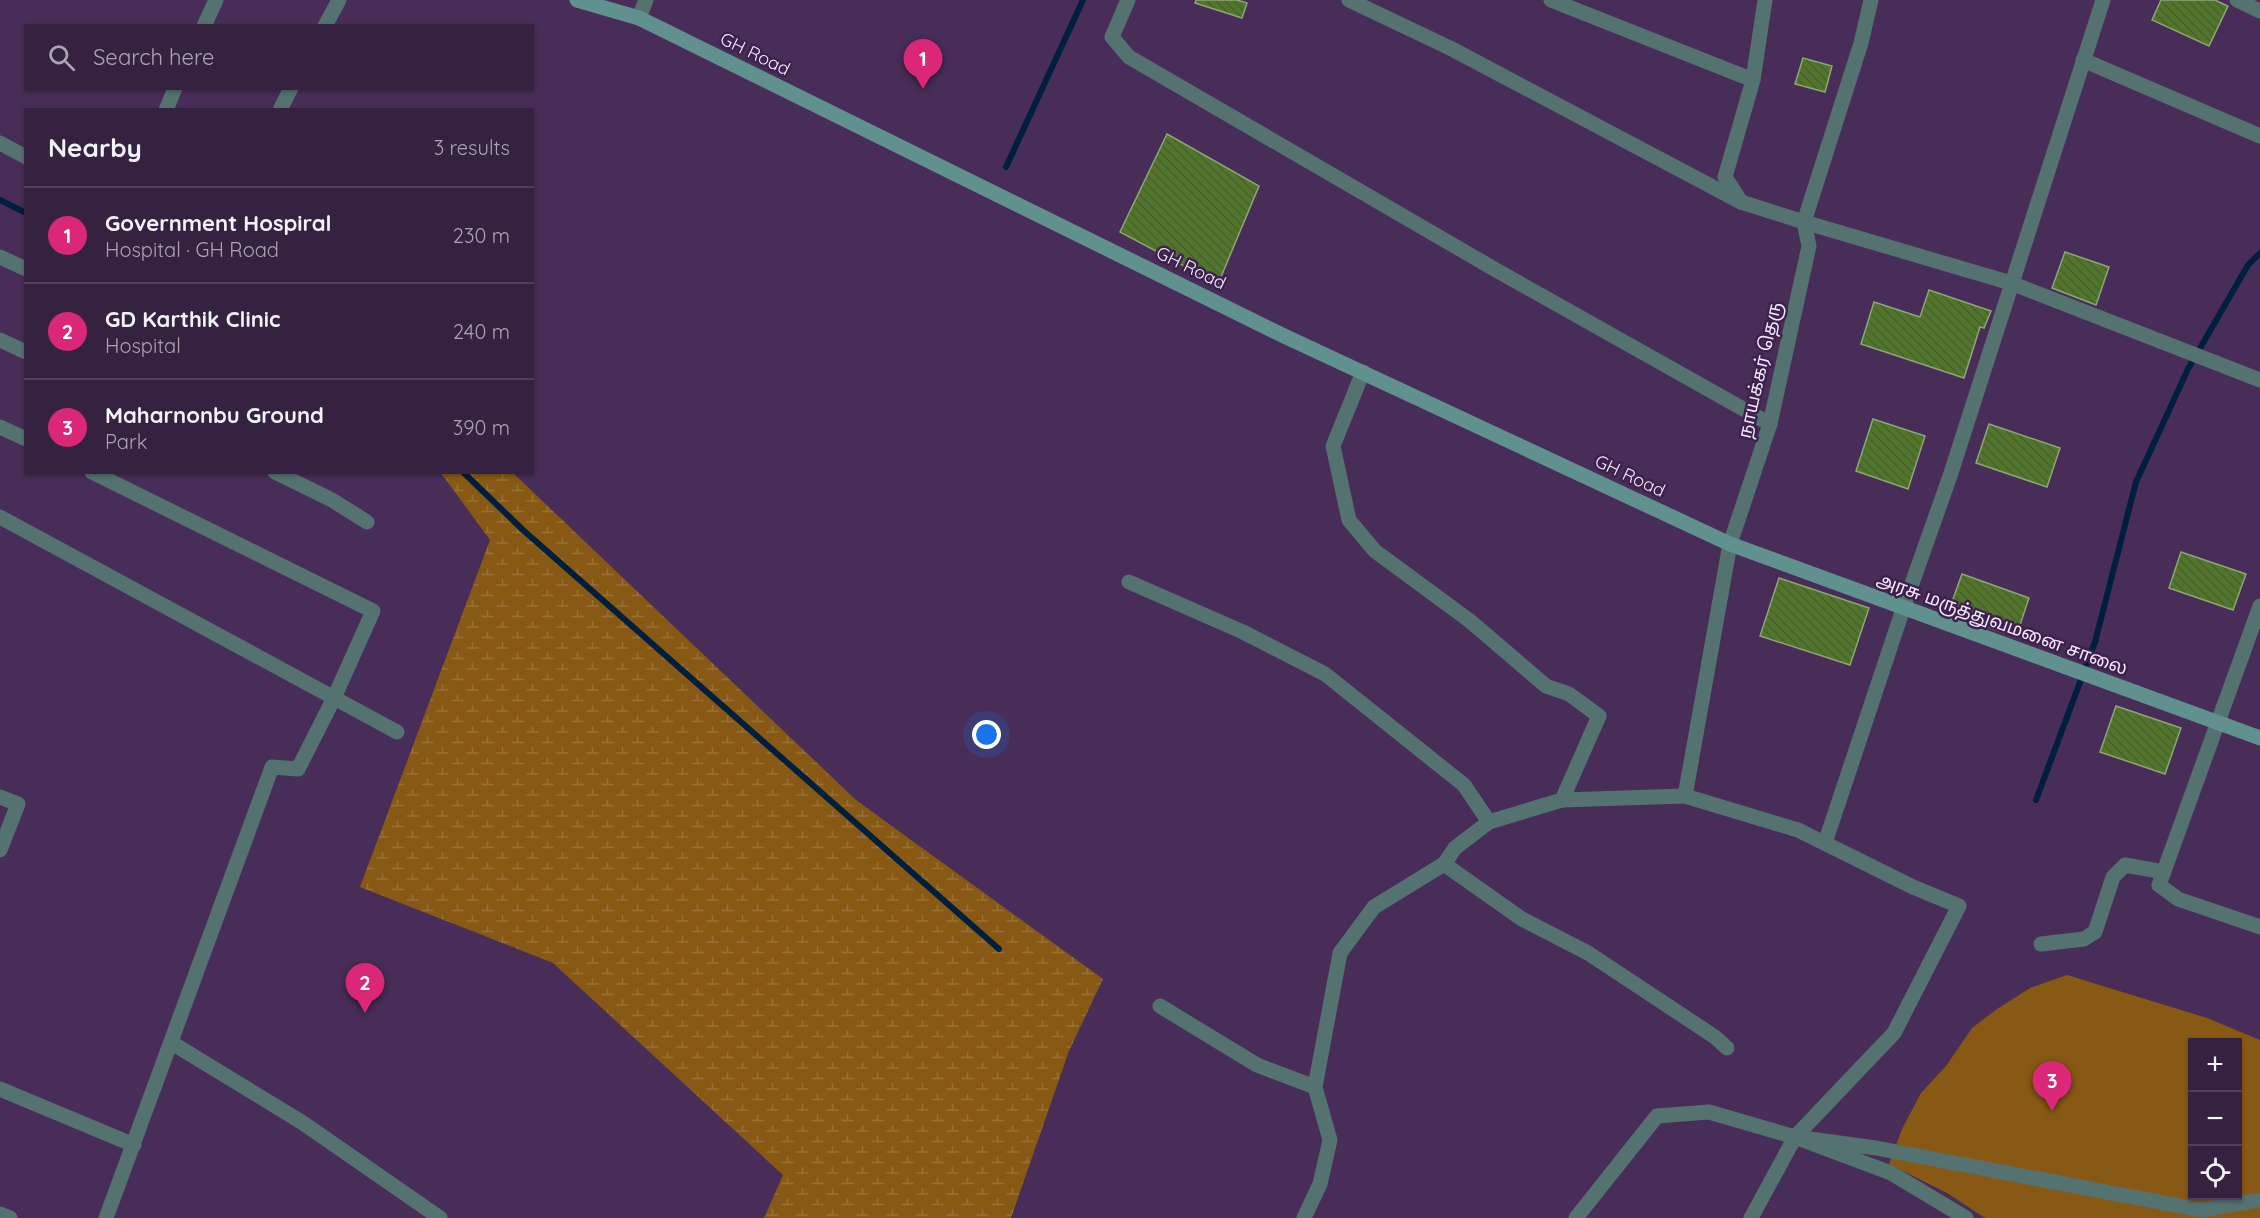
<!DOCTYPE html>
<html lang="en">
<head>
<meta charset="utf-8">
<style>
	:root { --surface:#352241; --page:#402f4c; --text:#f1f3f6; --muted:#aaa4b1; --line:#4f3f5a; --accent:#db2777 }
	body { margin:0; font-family:Quicksand,"Noto Sans Tamil",sans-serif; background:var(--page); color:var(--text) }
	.controls { position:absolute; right:18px; bottom:18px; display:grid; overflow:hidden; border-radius:0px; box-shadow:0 2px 4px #0004 }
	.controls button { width:54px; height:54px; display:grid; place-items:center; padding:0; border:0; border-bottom:2px solid var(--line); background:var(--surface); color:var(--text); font:30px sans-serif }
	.you { position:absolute; left:987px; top:735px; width:21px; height:21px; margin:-15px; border:4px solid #fff; border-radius:50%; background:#1a73e8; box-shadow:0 0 0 9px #1a73e833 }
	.badge { display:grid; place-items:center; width:39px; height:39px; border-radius:50%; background:var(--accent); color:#fff; font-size:20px; font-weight:700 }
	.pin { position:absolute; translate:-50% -50px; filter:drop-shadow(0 2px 3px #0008) }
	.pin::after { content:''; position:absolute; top:32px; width:21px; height:18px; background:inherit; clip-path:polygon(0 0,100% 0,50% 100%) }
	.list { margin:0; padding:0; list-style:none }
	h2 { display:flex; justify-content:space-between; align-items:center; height:78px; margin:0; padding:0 24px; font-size:26px }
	h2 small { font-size:20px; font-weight:400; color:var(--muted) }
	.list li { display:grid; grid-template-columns:39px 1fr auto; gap:18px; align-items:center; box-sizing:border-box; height:96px; padding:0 24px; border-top:2px solid var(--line) }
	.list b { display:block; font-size:22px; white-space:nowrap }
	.list p { margin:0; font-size:20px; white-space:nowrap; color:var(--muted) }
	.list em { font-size:20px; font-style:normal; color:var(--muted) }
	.icon { flex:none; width:33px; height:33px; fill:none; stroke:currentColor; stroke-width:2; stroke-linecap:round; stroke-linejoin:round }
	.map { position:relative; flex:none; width:2260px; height:1218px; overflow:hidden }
	.search { position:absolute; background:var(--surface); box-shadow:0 2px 4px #0004; left:24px; top:24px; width:510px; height:66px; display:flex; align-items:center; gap:15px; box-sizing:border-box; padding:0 21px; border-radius:0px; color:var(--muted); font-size:22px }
	.panel { position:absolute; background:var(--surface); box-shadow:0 2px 4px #0004; left:24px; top:108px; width:510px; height:366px; border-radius:0px }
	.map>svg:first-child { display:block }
	.green { fill:#875914; fill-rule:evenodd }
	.wetland { fill:url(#wetland-marsh) }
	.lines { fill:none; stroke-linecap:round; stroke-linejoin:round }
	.stream { stroke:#001e3d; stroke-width:6 }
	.building { fill:url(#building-back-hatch); stroke:#8ba774; stroke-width:1.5 }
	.minor { stroke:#547270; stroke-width:15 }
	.tertiary { stroke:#547270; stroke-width:15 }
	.secondary { stroke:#60918e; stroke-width:15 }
	.labels { text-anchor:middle; stroke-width:5; stroke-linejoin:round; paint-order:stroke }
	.street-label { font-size:18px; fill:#f5e8fe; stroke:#3c224c }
</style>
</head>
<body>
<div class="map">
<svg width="2260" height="1218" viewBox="0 0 2260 1218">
	<defs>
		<pattern id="wetland-marsh" width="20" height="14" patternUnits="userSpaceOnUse" patternTransform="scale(1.5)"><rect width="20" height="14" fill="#875914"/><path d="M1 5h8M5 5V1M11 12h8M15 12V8" fill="none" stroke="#997137"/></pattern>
		<pattern id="building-back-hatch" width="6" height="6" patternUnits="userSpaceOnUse" patternTransform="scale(1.5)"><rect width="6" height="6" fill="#507727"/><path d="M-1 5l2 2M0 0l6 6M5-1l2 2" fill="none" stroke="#4d5c3b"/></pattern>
	</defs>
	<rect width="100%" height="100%" fill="#472d57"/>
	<path class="green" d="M 2067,975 L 2207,1018 L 2260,1040 L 2260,1218 L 1985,1218 L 1947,1193 L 1889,1164 L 1902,1129 L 1921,1093 L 1946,1066 L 1972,1028 L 1997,1009 L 2030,988 ZM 2192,1042 L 2238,1042 L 2238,1196 L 2192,1196 Z"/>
	<path class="wetland" d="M 441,473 L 513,473 L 856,800 L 1103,979 L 1069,1051 L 1011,1218 L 764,1218 L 783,1175 L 553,963 L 360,887 L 490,540 Z"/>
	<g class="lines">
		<g class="stream">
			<path d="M 1006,167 L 1083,0"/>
			<path d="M 0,200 L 26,213"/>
			<path d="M 463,472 L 523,530 L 999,949"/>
			<path d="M 2036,800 L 2095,642 L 2136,482 L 2188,369 L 2248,265 L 2260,253"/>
		</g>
	</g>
	<g class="building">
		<path d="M 1196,0 L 1237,0 L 1247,3 L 1242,18 L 1195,3 Z"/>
		<path d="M 2161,0 L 2215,0 L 2228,6 L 2209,46 L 2152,20 Z"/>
		<path d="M 1803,58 L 1832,66 L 1825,92 L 1795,84 Z"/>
		<path d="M 1167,134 L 1259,186 L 1218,284 L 1120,232 Z"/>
		<path d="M 2065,252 L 2109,267 L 2096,305 L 2052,288 Z"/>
		<path d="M 1929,290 L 1991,311 L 1984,328 L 1980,327 L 1964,378 L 1861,344 L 1874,302 L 1920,317 Z"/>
		<path d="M 1873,419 L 1925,436 L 1908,489 L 1856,471 Z"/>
		<path d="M 1989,424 L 2060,448 L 2047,487 L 1976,463 Z"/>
		<path d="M 2181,552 L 2246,574 L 2233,610 L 2169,588 Z"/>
		<path d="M 1962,574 L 2029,598 L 2016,637 L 1948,613 Z"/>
		<path d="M 1779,578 L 1869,608 L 1850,665 L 1760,636 Z"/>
		<path d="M 2116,706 L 2181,728 L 2165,774 L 2100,752 Z"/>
	</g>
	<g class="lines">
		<g class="minor">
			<path d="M 1128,0 L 1112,37 L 1129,57 L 1496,270 L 1770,424"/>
			<path d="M 1349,0 L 1452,49 L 1741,202"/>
			<path d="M 1551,0 L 1753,80"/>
			<path d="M 1871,0 L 1861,43 L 1804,222 L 2011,283 L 2260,380"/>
			<path d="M 2237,0 L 2260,11"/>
			<path d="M 639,18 L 646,0"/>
			<path d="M 204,26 L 216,0"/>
			<path d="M 325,26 L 339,0"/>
			<path d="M 2083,60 L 2260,136"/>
			<path d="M 166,110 L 175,88"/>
			<path d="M 280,110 L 291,88"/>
			<path d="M 0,143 L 26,157"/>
			<path d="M 0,257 L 26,269"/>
			<path d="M 0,340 L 26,352"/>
			<path d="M 1363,372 L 1333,446 L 1349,520 L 1375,551 L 1470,621 L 1546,686 L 1569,694 L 1599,716 L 1562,800 L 1685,796"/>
			<path d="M 0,427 L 26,439"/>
			<path d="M 92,472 L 373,611 L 334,698 L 298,769 L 272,767 L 106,1218"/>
			<path d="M 275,472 L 332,500 L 367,522"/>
			<path d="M 0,517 L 397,732"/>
			<path d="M 1129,582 L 1243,632 L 1325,674 L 1464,785 L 1489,822"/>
			<path d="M 2260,606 L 2159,885 L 2178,899 L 2260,927"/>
			<path d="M 0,797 L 18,804 L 0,850"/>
			<path d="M 1825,843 L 1903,609 L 1950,476 L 2103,0"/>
			<path d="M 1444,864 L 1522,919 L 1588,953 L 1715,1037 L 1727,1048"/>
			<path d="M 2041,944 L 2084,939 L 2095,932 L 2113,877 L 2125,865 L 2164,872"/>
			<path d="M 1160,1006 L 1257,1065 L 1315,1087"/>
			<path d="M 172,1043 L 303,1123 L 440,1218"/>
			<path d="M 0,1089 L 134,1145"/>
			<path d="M 1795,1137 L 1876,1148 L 2201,1210 L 2260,1200"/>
			<path d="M 0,1214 L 10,1218"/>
			<path d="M 1304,1218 L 1320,1184 L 1330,1140 L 1315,1087 L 1340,953 L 1374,907 L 1444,864 L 1455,848 L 1489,822 L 1562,800"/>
			<path d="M 1751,1218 L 1795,1137 L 1891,1173 L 1966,1218"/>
		</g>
		<path class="tertiary" d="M 1576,1218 L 1657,1116 L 1709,1112 L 1795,1137 L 1894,1033 L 1959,906 L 1913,887 L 1798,830 L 1685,796 L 1730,544 L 1770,424 L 1809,246 L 1804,222 L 1741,202 L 1725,177 L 1753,80 L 1765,0"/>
		<path class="secondary" d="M 577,0 L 639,18 L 1282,335 L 1730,544 L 2260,738"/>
	</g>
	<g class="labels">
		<g class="street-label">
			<text transform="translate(755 54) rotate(26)" y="6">GH Road</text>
			<text transform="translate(1191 268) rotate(26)" y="6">GH Road</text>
			<text transform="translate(1760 370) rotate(-77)" y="6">நாயக்கர் தெரு</text>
			<text transform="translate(1630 476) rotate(25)" y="6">GH Road</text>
			<text transform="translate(2002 624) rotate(20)" y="6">அரசு மருத்துவமனை சாலை</text>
		</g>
	</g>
</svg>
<div class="controls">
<button>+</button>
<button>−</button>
<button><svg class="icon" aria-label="locate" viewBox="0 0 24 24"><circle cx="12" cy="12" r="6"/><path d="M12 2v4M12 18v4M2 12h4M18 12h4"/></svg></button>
</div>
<div class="you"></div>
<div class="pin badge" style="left:923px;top:89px">1</div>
<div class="pin badge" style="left:365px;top:1013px">2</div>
<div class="pin badge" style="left:2052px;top:1111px">3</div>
<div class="search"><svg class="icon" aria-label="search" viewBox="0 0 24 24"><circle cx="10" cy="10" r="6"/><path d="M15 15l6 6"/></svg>Search here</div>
<section class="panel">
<h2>Nearby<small>3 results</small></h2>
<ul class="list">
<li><span class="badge">1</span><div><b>Government Hospiral</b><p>Hospital · GH Road</p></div><em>230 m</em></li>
<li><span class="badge">2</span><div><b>GD Karthik Clinic</b><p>Hospital</p></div><em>240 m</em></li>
<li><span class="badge">3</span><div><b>Maharnonbu Ground</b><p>Park</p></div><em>390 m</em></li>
</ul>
</section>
</div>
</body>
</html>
